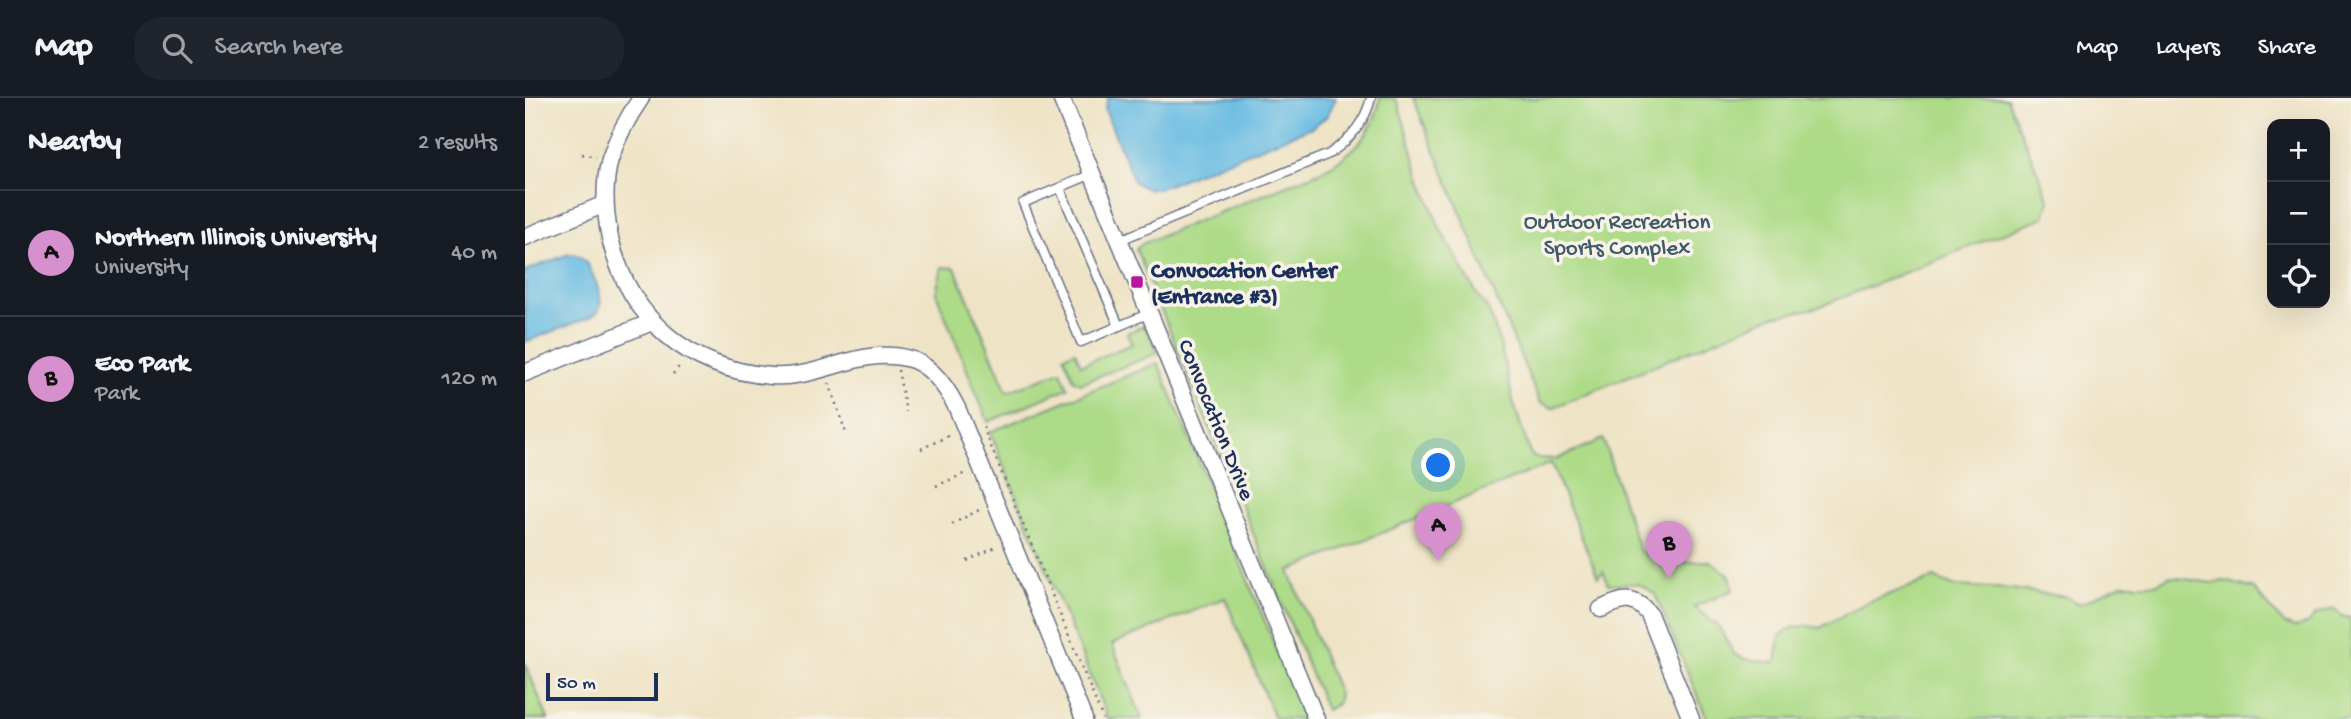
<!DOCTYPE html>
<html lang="en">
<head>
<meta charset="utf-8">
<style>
	:root { --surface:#171b24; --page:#20242c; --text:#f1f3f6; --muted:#9ea1a6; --line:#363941; --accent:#d690ce }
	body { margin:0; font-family:"Gochi Hand",sans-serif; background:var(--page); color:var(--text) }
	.controls { position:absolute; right:21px; top:21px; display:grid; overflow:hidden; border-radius:14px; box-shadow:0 7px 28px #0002 }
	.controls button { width:63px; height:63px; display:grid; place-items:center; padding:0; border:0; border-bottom:2px solid var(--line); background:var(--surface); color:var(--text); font:35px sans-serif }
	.scale { position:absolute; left:21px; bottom:18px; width:112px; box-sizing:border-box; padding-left:7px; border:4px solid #1b2f5e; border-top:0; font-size:19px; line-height:24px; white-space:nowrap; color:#1b2f5e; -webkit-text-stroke:5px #f7f3e8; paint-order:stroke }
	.you { position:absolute; left:914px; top:368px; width:24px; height:24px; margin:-18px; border:5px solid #fff; border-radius:50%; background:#1a73e8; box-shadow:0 0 0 10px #1a73e833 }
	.badge { display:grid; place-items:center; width:46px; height:46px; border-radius:50%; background:var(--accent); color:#111; font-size:23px; font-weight:700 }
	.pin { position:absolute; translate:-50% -58px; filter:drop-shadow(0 2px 4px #0008) }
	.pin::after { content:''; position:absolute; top:37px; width:24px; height:21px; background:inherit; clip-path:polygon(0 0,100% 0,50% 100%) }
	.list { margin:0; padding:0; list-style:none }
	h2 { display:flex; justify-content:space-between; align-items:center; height:91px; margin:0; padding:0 28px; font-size:30px }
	h2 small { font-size:23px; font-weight:400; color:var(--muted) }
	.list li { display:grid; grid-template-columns:46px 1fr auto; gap:21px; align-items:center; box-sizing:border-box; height:126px; padding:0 28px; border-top:2px solid var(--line) }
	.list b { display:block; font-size:26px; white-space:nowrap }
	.list p { margin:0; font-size:23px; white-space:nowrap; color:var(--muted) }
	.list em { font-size:23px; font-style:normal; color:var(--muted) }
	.icon { flex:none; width:38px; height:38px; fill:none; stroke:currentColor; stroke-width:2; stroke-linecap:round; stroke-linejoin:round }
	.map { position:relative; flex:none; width:1826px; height:621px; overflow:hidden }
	header { display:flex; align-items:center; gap:42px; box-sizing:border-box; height:98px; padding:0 35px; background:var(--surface); border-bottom:2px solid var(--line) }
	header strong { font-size:33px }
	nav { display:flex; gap:38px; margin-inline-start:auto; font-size:24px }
	.search { width:490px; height:63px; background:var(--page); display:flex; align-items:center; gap:18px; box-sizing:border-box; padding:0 24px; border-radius:28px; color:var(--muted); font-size:26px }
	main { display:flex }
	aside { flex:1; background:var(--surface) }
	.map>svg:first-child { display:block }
	.green { fill:#addb88; stroke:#648573; stroke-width:2 }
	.water { fill:#66bbe3; stroke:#4075a0; stroke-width:2 }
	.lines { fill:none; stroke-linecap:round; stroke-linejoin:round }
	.service-casing { stroke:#656e82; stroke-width:11 }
	.minor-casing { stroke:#656e82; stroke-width:19 }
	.path { stroke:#656e82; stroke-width:2.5; stroke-dasharray:2 5; stroke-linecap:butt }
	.service { stroke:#fff; stroke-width:8 }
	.minor { stroke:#fff; stroke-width:16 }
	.poi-dot { fill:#b5179e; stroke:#f7f3e8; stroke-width:2.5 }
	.labels { text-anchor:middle; stroke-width:7; stroke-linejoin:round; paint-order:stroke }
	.park-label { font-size:23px; fill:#405a68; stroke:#f7f3e8 }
	.poi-label { font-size:23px; font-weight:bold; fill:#1b2f5e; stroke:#f7f3e8; text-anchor:start }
	.street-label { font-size:23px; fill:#1b2f5e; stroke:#f7f3e8 }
</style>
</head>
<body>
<header>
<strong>Map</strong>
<div class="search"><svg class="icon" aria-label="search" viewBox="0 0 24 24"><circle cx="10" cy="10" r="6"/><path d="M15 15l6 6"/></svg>Search here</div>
<nav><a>Map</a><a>Layers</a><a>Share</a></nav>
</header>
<main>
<aside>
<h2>Nearby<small>2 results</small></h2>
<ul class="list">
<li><span class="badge">A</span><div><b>Northern Illinois University</b><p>University</p></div><em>40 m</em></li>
<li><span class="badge">B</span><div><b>Eco Park</b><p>Park</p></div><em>120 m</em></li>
</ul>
</aside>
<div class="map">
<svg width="1826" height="621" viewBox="0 0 1826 621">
	<rect width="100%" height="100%" fill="#f7f3e8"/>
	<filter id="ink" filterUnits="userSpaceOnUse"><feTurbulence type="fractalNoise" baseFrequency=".0143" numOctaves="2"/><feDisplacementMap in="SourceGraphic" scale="14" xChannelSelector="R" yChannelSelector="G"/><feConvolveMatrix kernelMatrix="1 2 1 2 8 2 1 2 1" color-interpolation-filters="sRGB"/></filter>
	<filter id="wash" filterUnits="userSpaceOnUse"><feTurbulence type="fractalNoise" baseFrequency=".00686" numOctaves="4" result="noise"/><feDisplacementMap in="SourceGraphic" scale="28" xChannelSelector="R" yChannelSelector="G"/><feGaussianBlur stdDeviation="1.57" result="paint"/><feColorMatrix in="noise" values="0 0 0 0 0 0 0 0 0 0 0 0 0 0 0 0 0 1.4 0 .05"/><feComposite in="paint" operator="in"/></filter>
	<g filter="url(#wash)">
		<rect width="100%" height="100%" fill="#eee3c5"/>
		<g class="green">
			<path d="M 855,0 L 869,0 L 873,5 L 892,69 L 915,131 L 954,200 L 964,213 L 975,246 L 988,303 L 1005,355 L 1010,360 L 1032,361 L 1078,341 L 1114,452 C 1139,472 1157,463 1185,463 L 1205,478 L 1208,492 L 1169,509 L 1193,528 L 1209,556 L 1219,561 L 1251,565 L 1255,538 L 1269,529 L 1282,528 L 1295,530 L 1343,504 L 1409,480 L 1428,488 L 1487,491 L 1542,499 L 1555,506 L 1596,486 L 1630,486 L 1645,479 L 1687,485 L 1700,483 L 1729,491 L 1759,526 L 1770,530 L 1783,526 L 1791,516 L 1808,511 L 1819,519 L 1826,520 L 1826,621 L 1182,621 L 1130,496 L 1114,486 L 1083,486 L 1078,473 L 1073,479 L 1026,365 L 764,473 L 814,596 L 812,606 L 801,612 L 611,151 L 619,145 L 794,74 C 826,58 849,37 855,0 Z"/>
			<path d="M 888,0 L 1482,0 L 1524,102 L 1519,119 L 1291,210 L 1249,218 L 1027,310 L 1015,305 Z"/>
			<path d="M 417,169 L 430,170 L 482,294 L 536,273 L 543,290 L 463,324 L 411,195 Z"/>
			<path d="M 618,228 L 623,232 L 633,255 L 556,285 L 549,282 L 539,258 L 550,253 L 556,267 L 607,246 L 602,235 Z"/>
			<path d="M 633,265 L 774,606 L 777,616 L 776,621 L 750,621 L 700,500 L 587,546 L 617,621 L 583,621 L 465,334 Z"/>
			<path d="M 0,565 L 23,621 L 0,621 Z"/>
		</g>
		<g class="water">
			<path d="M 583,0 L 811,0 L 802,18 L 787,29 L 633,91 L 620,90 L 609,84 L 580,12 Z"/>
			<path d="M 44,156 C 47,156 53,157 55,159 C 65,165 80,201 74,212 C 73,214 68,217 66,219 L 0,244 L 0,173 Z"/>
		</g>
	</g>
	<g filter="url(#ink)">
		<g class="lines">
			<g class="service-casing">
				<g id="service">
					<path d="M 535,90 L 594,228 L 556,244 L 498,105 L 567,76"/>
					<path d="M 595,142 L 804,56 C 825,42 840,25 846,0"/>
					<path d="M 594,228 L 625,215"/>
				</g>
			</g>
			<g class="minor-casing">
				<g id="minor">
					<path d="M 116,0 C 103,19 92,39 85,61 C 78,87 80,115 85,140 C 104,221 163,271 246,278 C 292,282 334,249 381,260 C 405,265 422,290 432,310 L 559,621"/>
					<path d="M 536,0 L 791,621"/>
					<path d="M 0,139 L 80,106"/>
					<path d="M 0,275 L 127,224"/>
					<path d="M 1076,511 C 1097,502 1108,496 1124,516 L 1166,621"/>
				</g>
			</g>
			<g class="path">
				<path d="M 57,56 L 71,59"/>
				<path d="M 373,272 L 381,314"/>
				<path d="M 148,276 L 156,266"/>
				<path d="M 304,285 L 322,338"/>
				<path d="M 458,329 L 578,621"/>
				<path d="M 396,351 L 427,336"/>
				<path d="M 411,388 L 443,374"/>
				<path d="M 427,426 L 456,411"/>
				<path d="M 442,463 L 473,448"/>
			</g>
			<use href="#service" class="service"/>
			<use href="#minor" class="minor"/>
		</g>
	</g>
	<rect class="poi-dot" x="605" y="177" width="14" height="14" rx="3.5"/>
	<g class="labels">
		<g class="park-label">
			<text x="1092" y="130">Outdoor Recreation<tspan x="1092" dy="26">Sports Complex</tspan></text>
		</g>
		<g class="poi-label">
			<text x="626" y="179">Convocation Center<tspan x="626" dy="26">(Entrance #3)</tspan></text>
		</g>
		<g class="street-label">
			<text transform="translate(693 321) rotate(68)" y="8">Convocation Drive</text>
		</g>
	</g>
</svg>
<div class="controls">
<button>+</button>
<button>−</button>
<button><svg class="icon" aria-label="locate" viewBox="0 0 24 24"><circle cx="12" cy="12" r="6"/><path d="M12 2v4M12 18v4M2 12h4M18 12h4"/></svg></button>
</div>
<div class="scale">50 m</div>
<div class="you"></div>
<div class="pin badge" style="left:913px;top:463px">A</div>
<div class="pin badge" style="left:1144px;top:481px">B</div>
</div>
</main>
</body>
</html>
